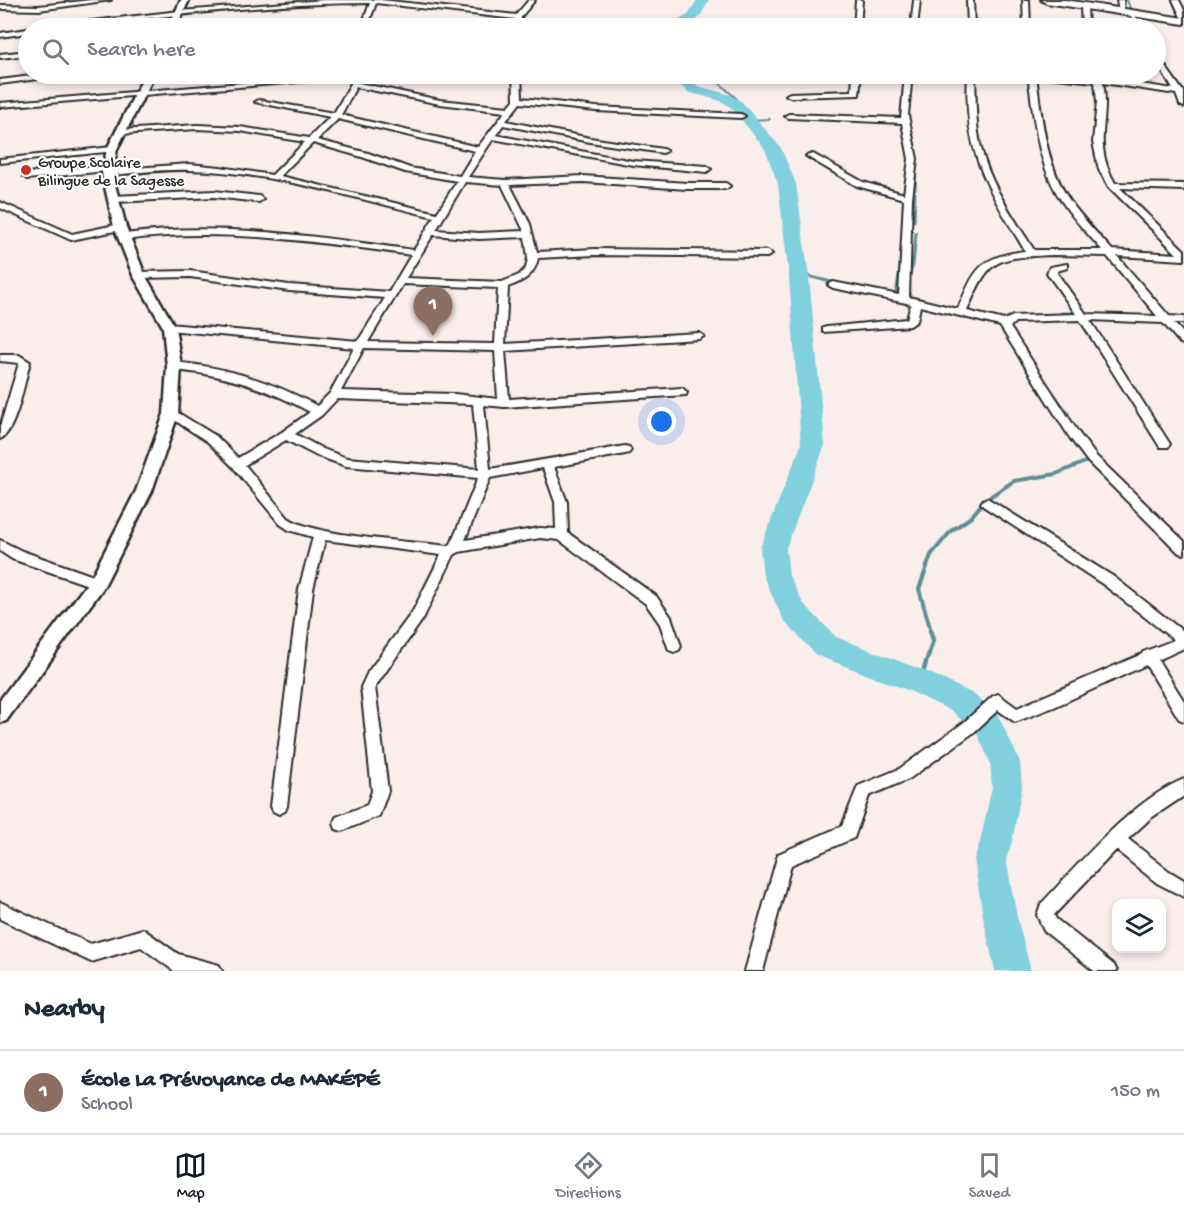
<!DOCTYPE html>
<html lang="en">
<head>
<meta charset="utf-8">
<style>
	:root { --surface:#fff; --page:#f2f2f3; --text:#1f2937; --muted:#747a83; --line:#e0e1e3; --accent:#111827 }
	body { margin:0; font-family:"Gochi Hand",sans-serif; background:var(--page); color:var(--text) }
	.controls { position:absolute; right:18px; bottom:18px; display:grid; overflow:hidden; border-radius:12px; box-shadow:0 3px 9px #0003 }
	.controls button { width:54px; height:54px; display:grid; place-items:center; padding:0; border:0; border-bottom:2px solid var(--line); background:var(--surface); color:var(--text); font:30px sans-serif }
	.you { position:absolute; left:662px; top:422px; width:21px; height:21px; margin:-15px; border:4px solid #fff; border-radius:50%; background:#1a73e8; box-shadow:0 0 0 9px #1a73e833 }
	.badge { display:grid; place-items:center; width:39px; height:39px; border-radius:50%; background:var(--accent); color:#fff; font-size:20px; font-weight:700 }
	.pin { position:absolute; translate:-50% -50px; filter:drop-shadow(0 2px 3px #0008) }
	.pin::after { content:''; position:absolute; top:32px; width:21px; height:18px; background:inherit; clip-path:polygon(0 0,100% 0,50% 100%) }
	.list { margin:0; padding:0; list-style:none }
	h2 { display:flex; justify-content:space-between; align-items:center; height:78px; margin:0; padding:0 24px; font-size:26px }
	h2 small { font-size:20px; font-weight:400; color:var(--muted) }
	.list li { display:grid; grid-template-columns:39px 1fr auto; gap:18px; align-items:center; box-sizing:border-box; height:84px; padding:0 24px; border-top:2px solid var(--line) }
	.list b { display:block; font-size:22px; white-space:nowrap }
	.list p { margin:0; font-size:20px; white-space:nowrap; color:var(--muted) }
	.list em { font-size:20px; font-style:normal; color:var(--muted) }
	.icon { flex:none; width:33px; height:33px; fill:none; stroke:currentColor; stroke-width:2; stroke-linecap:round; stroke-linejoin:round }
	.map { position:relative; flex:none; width:1184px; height:971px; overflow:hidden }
	.search { position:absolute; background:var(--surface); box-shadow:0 3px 9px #0003; left:18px; right:18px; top:18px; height:66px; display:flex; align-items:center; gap:15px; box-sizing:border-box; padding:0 21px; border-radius:33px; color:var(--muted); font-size:22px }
	.sheet { height:162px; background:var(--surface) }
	nav { display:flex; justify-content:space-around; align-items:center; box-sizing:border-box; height:84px; border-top:2px solid var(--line); background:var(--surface); font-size:16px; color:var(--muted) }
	nav a { display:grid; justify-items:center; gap:3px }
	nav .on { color:var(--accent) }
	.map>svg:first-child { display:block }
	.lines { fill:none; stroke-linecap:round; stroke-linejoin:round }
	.stream-far3 { stroke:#5f8e96; stroke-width:2 }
	.stream-far2 { stroke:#5f8e96; stroke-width:3 }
	.stream-far1 { stroke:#5f8e96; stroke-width:4 }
	.stream { stroke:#5f8e96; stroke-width:4.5 }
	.river { fill:#81d0dd; fill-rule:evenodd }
	.minor-casing { stroke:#2b2b2b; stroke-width:4 }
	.tertiary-casing { stroke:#2b2b2b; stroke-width:5 }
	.secondary-casing { stroke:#2b2b2b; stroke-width:4 }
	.minor { fill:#fff; fill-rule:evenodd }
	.tertiary { fill:#fff; fill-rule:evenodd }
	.secondary { fill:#fff; fill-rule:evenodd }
	.poi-dot { fill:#c8321e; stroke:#fff; stroke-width:2 }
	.labels { text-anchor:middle; stroke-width:4.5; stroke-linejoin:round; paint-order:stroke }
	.far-poi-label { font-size:16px; fill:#2b2b2b; stroke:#fff; text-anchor:start }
</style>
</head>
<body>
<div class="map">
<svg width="1184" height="971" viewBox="0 0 1184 971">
	<rect width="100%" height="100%" fill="#f9eeec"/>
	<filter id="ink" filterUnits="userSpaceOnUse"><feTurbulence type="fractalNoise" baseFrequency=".0167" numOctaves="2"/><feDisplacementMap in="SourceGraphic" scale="12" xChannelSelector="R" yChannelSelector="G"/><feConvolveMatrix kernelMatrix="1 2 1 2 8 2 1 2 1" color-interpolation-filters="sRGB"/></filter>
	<g filter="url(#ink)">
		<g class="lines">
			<g class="stream-far3">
				<path d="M 1127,0 L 1130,8"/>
				<path d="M 1172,0 L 1176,10"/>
				<path d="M 763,74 L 765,76 L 840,75"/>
				<path d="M 912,74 L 912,77"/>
				<path d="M 396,91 L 415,95"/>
				<path d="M 528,98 L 544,100"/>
				<path d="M 736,104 L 737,99 L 716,80 L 762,81 L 766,79 L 765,76"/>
				<path d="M 750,120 L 770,119"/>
				<path d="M 133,122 L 133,131"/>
			</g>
			<g class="stream-far2">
				<path d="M 1129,183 L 1136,183"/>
				<path d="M 915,189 L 916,163"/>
				<path d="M 914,221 L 915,193"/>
				<path d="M 909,276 L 913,265 L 916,233"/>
				<path d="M 799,277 L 808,276 L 835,283"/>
				<path d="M 896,295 L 902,254"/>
				<path d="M 1061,313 L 1073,313"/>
			</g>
			<g class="stream-far1">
				<path d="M 1051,391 L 1068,414"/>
				<path d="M 931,631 L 919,589 L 931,555 L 951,531 L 971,517 L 985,500 L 1014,481 L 1056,474 L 1090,460"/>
			</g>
			<path class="stream" d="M 920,682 L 933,640 L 930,630"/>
			<g class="river">
				<path d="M 697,0 L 709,0 C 698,22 694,28 668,28 L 669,25 L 688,15 Z"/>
				<path d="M 667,74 L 682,74 L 698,86 L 731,95 L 742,102 L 781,148 L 796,184 L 809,277 L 825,445 L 786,548 L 789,576 L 803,603 L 836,637 L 930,673 L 973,694 L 998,715 L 1020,762 L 1022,787 L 1012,842 L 1006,859 L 1017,917 L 1031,971 L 995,971 L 983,917 L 974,859 L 980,842 L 992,787 L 990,762 L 978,735 L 953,712 L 910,691 L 816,655 L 783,619 L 763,576 L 760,548 L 801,445 L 789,277 L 778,184 L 765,149 L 732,108 L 721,101 L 688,92 Z"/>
			</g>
			<g class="minor-casing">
				<g id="minor">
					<path d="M 91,0 L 111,0 L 39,10 L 0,9 L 0,5 L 39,6 Z"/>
					<path d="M 324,0 L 381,0 L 516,15 L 529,0 L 535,0 L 521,17 L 521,28 L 515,28 L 515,19 L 376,3 L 367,28 L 361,28 L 370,3 C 267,3 163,17 61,28 L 45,28 L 48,26 L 180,11 Z"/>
					<path d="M 856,0 L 862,0 L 860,28 L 854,28 Z"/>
					<path d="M 914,0 L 920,0 L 917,28 L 911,28 Z"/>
					<path d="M 967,0 L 973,0 L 974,28 L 968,28 Z"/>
					<path d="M 1023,0 L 1029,0 L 1030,28 L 1024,28 Z"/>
					<path d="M 1117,0 L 1123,0 L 1124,13 L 1119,12 Z"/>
					<path d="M 1173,0 L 1179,0 L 1184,10 L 1184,19 L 1181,17 Z"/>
					<path d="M 1084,4 L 1087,6 L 1088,28 L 1082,28 L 1081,6 Z"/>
					<path d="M 1130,13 L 1134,13 L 1141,28 L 1135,28 Z"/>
					<path d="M 28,29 L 28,33 L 0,37 L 0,33 Z"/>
					<path d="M 28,51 L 28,55 L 0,58 L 0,54 Z"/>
					<path d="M 1156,55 L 1158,56 L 1182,90 L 1184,91 L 1184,107 L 1180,105 L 1176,94 L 1103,83 C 1111,122 1091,141 1115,183 L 1184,184 L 1184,190 L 1120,188 L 1184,250 L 1184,260 L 1117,256 L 1169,316 L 1184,317 L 1184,323 L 1174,323 L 1184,334 L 1184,344 L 1180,343 L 1163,323 L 1090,320 L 1168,441 L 1170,444 L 1168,447 L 1160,447 L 1080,320 L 1015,322 L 1010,327 L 1078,432 L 1096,456 L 1184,541 L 1184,554 L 1179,553 L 1088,462 L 1070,438 L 1000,326 L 920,306 L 917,321 L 910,326 L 823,332 L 823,328 L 827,327 L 907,319 L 911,304 L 833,288 L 828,285 L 833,282 L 899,295 L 904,199 L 857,186 L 806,156 L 813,154 L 863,182 L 904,194 L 909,159 L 902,123 L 789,118 L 785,116 L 789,114 L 901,118 L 905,74 L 912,74 L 908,115 L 917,159 L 912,198 L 909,297 L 958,309 C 975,269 979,257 1025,251 C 987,186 963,153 968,74 L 975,74 C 976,99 975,124 981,148 C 990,185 1014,218 1034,250 L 1102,250 C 1089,235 1074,220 1063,203 C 1037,166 1034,118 1028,74 L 1054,74 L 1094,77 L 1094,74 L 1100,74 L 1102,78 L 1173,89 L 1156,62 ZM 1036,76 L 1095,82 L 1097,102 L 1093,142 L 1099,170 L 1109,187 L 1177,254 L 1112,250 C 1098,234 1082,218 1070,201 C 1045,164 1042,118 1036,76 ZM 1054,255 L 1107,256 L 1157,316 L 1086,314 L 1057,273 L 1057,271 L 1067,268 L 1067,264 L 1050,267 L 1047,273 L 1076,314 L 1013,316 L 1004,320 L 967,311 C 990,256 995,258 1054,255 Z"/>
					<path d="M 47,74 L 64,74 L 60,76 L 0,84 L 0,80 Z"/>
					<path d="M 351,74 L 363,75 L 359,77 L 0,107 L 0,103 Z"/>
					<path d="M 513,74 L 521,74 L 522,98 L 596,107 L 741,114 L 745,116 L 741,118 L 596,111 L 520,103 L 506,121 L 590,138 L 663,149 L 667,151 L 663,153 L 590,142 L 503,125 L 496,135 L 633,161 L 707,166 L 711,169 L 707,172 L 633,165 L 493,139 L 468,177 L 505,180 L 583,176 L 687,183 L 726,183 L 730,186 L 726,189 L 687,189 L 583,182 L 510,185 L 530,224 L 537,252 L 594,249 L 767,251 L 772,254 L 767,257 L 594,255 L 538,258 C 535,275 524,281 508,287 L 505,344 L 699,333 L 704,336 L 699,339 L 505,351 L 509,399 L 682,388 L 687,392 L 686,395 L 504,407 L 484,405 L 490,469 L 625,446 L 629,447 L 631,450 L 629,453 L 625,454 L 554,467 L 567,502 L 568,533 L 656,596 L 671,617 L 681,646 L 679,650 L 674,652 L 669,650 L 660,624 L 646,604 L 559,540 L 540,538 L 459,552 L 454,555 L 423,619 L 375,687 L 388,791 L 379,816 L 342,831 L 336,829 L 334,823 L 336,817 L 367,805 L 372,791 L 361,687 L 368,672 L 413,611 L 441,555 L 325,540 L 313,589 L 287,806 L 285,811 L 279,814 L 273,811 L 271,806 L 299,589 L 313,537 L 289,530 L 280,524 L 233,467 L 208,442 L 165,414 L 171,410 L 175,411 L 216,436 L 238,458 L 282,432 L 310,412 C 266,388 223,374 174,370 L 169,366 L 174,362 C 225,367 272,381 317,406 L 330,393 L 354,348 L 169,330 L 164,327 L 169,324 L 358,341 L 385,298 L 289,291 L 190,277 L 139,278 L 134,275 L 139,272 L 190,271 L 289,285 L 389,292 L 411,255 C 316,242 220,227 124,240 L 119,237 L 124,234 C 221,221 318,237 414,250 L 434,217 C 354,198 272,172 189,170 C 162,169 134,173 107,176 L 103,173 L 106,171 L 27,179 L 23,176 L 27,173 L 108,165 L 112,168 L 109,170 L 189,164 L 220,167 L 272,175 L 305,142 L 240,131 L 197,129 L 121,134 L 117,132 L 121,130 L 197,125 L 240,127 L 309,138 L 330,117 L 255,102 L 259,100 L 334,113 L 353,80 L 357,78 L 361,80 L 359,83 L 440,100 L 508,107 L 514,100 ZM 356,87 L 440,104 L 505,112 L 478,147 L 341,115 ZM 338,119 L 475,151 L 460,176 L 410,168 L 368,153 L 317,140 ZM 313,143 L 362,157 L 405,172 L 457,181 L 437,213 L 280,176 ZM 465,182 L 502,185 L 524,231 L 479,233 L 436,230 ZM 433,235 L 479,239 L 525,237 L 528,258 L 526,268 L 519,275 L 507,280 L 502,282 L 406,278 ZM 403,284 L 498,288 L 495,344 L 368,342 ZM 364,348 L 495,351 L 498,399 L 455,394 L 341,391 ZM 337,399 L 473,404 L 479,469 L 347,458 L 323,449 L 295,434 L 322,415 ZM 286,440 L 315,455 L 346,466 L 478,478 L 451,544 L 447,546 C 410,541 317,537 288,518 L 245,465 ZM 543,468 L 555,502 L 556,529 L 540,528 L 465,540 L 490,478 Z"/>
					<path d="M 581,74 L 623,74 L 619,76 L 585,76 Z"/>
					<path d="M 853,74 L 861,74 L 859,95 L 790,97 L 786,95 L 790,93 L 852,91 Z"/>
					<path d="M 112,147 L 115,147 L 115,151 L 0,163 L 0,159 Z"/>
					<path d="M 214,191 L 259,196 L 263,199 L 259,202 L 214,197 L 114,202 L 110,199 L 114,196 Z"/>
					<path d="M 0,202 L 72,234 L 120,224 L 125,227 L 120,230 L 71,240 L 0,208 Z"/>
					<path d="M 0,355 L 19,355 L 30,362 C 25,379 16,433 0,439 L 0,427 L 19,363 L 0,361 Z"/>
					<path d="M 987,498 L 1114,577 L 1184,632 L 1184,648 L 1158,660 L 1184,701 L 1184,721 L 1179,719 L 1146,665 L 1054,707 L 1015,722 L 998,710 L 973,733 L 909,779 L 869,796 L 854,838 L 791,865 L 763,971 L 745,971 L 778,854 L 842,826 L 858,786 L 899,769 L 963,723 L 993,696 L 998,694 L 1017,708 L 1142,654 L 1143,652 L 1174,640 L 1104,585 L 983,506 L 981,503 L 983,500 Z"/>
					<path d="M 0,540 L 22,551 L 102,579 L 104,583 L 102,587 L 97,588 L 12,559 L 0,551 Z"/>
					<path d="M 1184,779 L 1184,796 L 1151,818 L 1128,839 L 1169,871 L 1184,880 L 1184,897 L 1157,883 L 1116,850 L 1054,915 L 1056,919 L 1114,965 L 1117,971 L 1094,971 L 1044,931 L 1037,915 L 1041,904 C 1080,863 1131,801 1184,779 Z"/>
					<path d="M 0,902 L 91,944 L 143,929 L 178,954 L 219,965 L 222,971 L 174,971 L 141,947 L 91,962 L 0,919 Z"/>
				</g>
			</g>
			<g class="tertiary-casing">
				<g id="tertiary">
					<path d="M 181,0 L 189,0 L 176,28 L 168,28 Z"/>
					<path d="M 145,74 L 155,74 L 117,149 L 112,173 L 126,227 L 145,275 L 175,327 L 181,366 L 178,414 L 152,491 L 103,588 L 6,721 L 0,723 L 0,700 L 91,578 L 136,491 L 164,414 L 167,366 L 163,327 L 133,275 L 114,227 L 102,173 L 107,149 Z"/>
				</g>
			</g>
			<g class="secondary-casing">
				<path id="secondary" d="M 1041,0 L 1065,0 L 1184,18 L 1184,24 L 1046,3 Z"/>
			</g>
			<use href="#minor" class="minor"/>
			<use href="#tertiary" class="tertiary"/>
			<use href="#secondary" class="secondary"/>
		</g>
	</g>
	<circle class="poi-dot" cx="26" cy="170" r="6"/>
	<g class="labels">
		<g class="far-poi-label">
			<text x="38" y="167">Groupe Scolaire<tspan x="38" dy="18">Bilingue de la Sagesse</tspan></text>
		</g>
	</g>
</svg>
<div class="controls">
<button><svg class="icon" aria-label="layers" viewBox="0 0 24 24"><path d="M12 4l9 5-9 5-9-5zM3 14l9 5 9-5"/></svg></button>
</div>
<div class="you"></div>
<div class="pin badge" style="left:433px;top:336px;background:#8d6e63">1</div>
<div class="search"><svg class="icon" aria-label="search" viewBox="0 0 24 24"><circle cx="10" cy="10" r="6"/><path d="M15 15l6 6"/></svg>Search here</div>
</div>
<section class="sheet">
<h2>Nearby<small></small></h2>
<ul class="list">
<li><span class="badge" style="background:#8d6e63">1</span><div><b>École La Prévoyance de MAKÉPÉ</b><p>School</p></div><em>150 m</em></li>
</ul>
</section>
<nav>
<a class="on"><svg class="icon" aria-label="map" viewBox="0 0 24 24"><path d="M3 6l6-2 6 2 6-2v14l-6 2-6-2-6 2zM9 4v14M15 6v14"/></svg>Map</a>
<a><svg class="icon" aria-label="directions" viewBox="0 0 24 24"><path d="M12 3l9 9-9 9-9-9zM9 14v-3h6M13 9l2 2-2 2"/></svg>Directions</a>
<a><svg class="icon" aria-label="saved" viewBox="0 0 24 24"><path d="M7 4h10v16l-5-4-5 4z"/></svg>Saved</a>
</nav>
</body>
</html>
